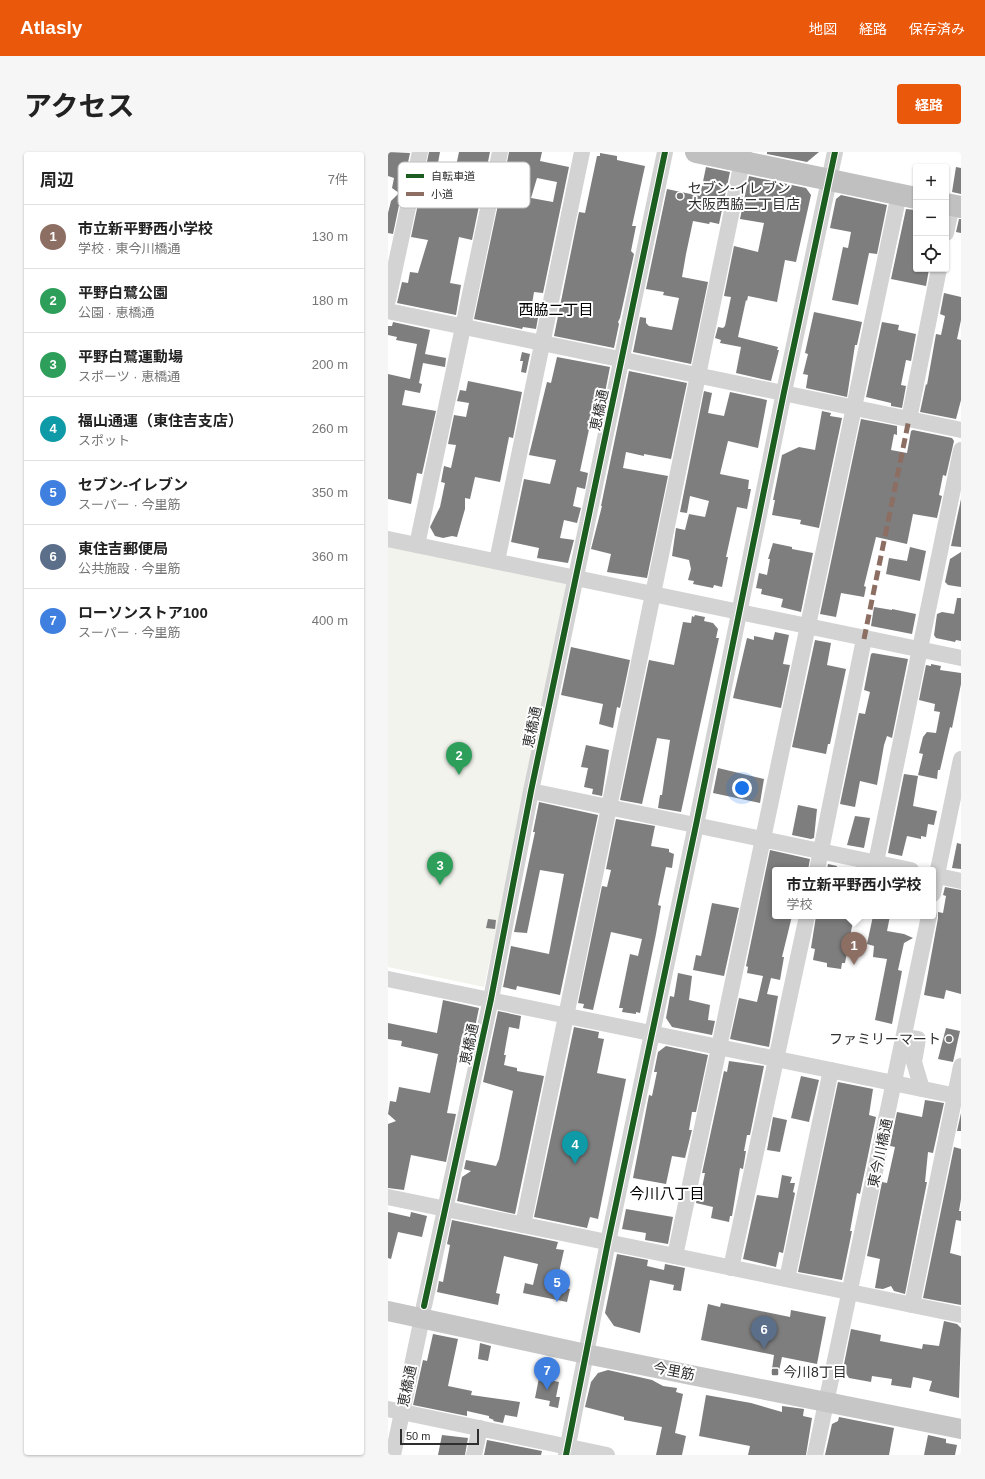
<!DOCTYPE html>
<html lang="ja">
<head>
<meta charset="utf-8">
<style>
	:root { --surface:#fff; --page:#f6f6f6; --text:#222; --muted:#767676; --line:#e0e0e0; --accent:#ea580c }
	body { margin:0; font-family:Helvetica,"Noto Sans JP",sans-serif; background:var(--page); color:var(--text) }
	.controls { position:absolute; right:12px; top:12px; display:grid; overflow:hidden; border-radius:4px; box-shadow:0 1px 3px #0004 }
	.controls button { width:36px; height:36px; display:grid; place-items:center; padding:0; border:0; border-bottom:1px solid var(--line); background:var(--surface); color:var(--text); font:20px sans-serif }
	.scale { position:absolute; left:12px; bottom:10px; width:79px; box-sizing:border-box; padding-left:4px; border:2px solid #2e2e2e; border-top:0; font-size:11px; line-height:14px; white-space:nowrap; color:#2e2e2e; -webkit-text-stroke:3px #fff; paint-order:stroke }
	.you { position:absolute; left:354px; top:636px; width:14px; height:14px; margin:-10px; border:3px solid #fff; border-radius:50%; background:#1a73e8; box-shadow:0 0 0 6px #1a73e833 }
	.badge { display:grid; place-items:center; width:26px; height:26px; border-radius:50%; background:var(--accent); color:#fff; font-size:13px; font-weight:700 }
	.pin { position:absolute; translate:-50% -33px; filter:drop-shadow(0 1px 2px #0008) }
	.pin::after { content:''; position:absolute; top:21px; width:14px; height:12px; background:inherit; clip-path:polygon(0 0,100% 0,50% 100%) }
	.popup { position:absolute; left:384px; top:715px; width:164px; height:52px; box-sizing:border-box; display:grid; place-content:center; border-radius:4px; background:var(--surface); filter:drop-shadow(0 1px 3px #0005); font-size:13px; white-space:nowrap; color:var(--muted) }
	.popup b { font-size:15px; color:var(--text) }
	.popup::after { content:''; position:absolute; left:50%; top:100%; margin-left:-8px; border:8px solid transparent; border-top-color:var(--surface) }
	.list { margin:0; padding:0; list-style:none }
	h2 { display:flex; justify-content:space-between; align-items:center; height:52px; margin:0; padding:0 16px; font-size:17px }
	h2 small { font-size:13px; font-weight:400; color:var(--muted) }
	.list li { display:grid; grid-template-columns:26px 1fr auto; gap:12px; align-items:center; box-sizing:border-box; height:64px; padding:0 16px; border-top:1px solid var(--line) }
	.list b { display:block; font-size:15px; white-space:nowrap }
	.list p { margin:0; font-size:13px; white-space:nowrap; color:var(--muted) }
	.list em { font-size:13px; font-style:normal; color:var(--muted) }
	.icon { flex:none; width:22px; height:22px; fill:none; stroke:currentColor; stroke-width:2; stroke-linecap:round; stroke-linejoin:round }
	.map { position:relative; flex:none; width:573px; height:1303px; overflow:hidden; border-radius:4px }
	header { display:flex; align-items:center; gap:24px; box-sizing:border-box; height:56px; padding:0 20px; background:var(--accent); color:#fff }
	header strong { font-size:19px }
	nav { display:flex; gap:22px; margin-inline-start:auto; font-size:14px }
	.intro { display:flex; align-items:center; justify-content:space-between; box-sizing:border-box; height:96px; padding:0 24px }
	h1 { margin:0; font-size:28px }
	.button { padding:10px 18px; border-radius:4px; background:var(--accent); color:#fff; font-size:14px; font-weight:700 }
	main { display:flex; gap:24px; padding:0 24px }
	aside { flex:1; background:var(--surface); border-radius:4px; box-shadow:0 1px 3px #0004 }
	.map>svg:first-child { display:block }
	.green { fill:#f2f3ec }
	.building { fill:#7e7e7e; fill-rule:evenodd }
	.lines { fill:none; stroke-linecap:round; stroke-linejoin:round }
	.minor { stroke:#d3d3d3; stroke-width:16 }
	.major { stroke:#c6c6c6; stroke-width:20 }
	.highway { stroke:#c0c0c0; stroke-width:22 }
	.quiet { stroke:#8d6e63; stroke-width:5; stroke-dasharray:10 5; stroke-linecap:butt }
	.cycleway-casing { stroke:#fff; stroke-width:8 }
	.cycleway { stroke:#1b5e20; stroke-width:6 }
	.poi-dot { fill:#777; stroke:#fff; stroke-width:1.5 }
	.labels { text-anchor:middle; stroke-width:4; stroke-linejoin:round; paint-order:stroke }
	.poi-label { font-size:14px; fill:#2e2e2e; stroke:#fff; text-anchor:start }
	.street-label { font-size:14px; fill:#2e2e2e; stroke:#fff }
	.neighbourhood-label { font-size:15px; fill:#000; stroke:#fff }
	.key { fill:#fff; stroke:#c0c0c0; stroke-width:1 }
	.key-label { font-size:11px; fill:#2e2e2e }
</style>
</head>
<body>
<header>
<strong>Atlasly</strong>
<nav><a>地図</a><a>経路</a><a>保存済み</a></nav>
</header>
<div class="intro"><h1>アクセス</h1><a class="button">経路</a></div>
<main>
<aside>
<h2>周辺<small>7件</small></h2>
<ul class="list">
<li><span class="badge" style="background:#8d6e63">1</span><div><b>市立新平野西小学校</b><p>学校 · 東今川橋通</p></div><em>130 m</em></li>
<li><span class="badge" style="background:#2e9e5b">2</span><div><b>平野白鷺公園</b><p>公園 · 恵橋通</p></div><em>180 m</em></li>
<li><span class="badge" style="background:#2e9e5b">3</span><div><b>平野白鷺運動場</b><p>スポーツ · 恵橋通</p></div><em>200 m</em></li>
<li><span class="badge" style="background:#0f9aa8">4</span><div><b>福山通運（東住吉支店）</b><p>スポット</p></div><em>260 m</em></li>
<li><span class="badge" style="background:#3f7fe0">5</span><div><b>セブン-イレブン</b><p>スーパー · 今里筋</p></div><em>350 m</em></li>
<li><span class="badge" style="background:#5c6f8a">6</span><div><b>東住吉郵便局</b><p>公共施設 · 今里筋</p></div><em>360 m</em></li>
<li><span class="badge" style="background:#3f7fe0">7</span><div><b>ローソンストア100</b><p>スーパー · 今里筋</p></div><em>400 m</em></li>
</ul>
</aside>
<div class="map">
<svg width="573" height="1303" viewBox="0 0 573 1303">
	<rect width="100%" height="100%" fill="#fff"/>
	<path class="green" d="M 0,395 L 182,430 L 96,835 L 0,815 Z"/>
	<g class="building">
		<path d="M 0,0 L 22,1 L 5,82 L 0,81 L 0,61 L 3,49 L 11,41 L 4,36 L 6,26 L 0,24 Z"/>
		<path d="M 41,0 L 52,0 L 45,38 L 62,42 L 71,0 L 102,0 L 84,88 L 71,85 L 62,131 L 73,133 L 68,163 L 9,151 L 14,130 L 20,131 L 22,120 L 30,121 L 40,88 L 23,85 Z"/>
		<path d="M 121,0 L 154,0 L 152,9 L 181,15 L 155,141 L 146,140 L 143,158 L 151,160 L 148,177 L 135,175 L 134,177 L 86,167 L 111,48 L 114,49 L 117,33 L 115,31 ZM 149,26 L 169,30 L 165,50 L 143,46 Z"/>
		<path d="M 379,0 L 431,0 L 419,10 L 379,2 Z"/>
		<path d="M 212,1 L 229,4 L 229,8 L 257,14 L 244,74 L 248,74 L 243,99 L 246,102 L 232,166 L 230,170 L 231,172 L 226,196 L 166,184 L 191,60 L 197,61 L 209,4 L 212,4 Z"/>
		<path d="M 318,15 L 342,20 L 331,72 L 322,70 L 321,72 L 305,69 L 298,102 L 294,125 L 320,130 L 303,212 L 245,200 L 252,165 L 258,166 L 258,171 L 261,174 L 284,178 L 291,146 L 275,143 L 276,140 L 258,137 L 279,37 L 312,44 Z"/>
		<path d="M 568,15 L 573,16 L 573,42 L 564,40 Z"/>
		<path d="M 361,24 L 418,36 L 423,43 L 408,110 L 397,108 L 389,150 L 360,144 L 359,149 L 358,148 L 350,185 L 390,195 L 389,198 L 391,198 L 383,229 L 348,221 L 353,195 L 332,191 L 333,188 L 327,186 L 330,175 L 335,176 L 337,174 L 343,145 L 336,144 L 346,94 L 370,100 L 376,71 L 352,67 Z"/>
		<path d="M 453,43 L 499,53 L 489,102 L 481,101 L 470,153 L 444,148 L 455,95 L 460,96 L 463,80 L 442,76 L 448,47 Z"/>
		<path d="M 518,57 L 528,58 L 528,117 L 541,117 L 538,134 L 503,127 Z"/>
		<path d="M 571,67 L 573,67 L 573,81 L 568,80 Z"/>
		<path d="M 556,141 L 573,145 L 573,168 L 569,187 L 573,188 L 573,248 L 568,267 L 532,260 L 538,232 L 539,233 L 548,182 L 553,183 L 557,164 L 552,162 Z"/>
		<path d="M 426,160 L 474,170 L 469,193 L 467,193 L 459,245 L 418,236 L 420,223 L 415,222 L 420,202 L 417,201 Z"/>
		<path d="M 5,170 L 42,178 L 37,202 L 58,206 L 57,215 L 35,211 L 31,231 L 34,232 L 32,241 L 17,238 L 14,253 L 48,259 L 34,322 L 29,321 L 23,352 L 0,347 L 0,222 L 22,227 L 29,192 L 8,188 L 9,185 L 0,183 L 0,174 L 4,174 Z"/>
		<path d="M 494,170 L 511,173 L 510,178 L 528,182 L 523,209 L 518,208 L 513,233 L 518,234 L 514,256 L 503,254 L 503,251 L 478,245 Z"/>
		<path d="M 134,200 L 142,202 L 138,221 L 133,220 L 135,209 L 132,209 Z"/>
		<path d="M 169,205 L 222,215 L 213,261 L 205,259 L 192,319 L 200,321 L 197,337 L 189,335 L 185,354 L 193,356 L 189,371 L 176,368 L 172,386 L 186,388 L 180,411 L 149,406 L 151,396 L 123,390 L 136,327 L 162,332 L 168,308 L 141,303 L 159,230 L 163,231 Z"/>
		<path d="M 241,219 L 299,231 L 283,307 L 256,302 L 256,304 L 238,300 L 235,316 L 280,324 L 259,426 L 219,420 L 223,402 L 203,397 L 214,354 L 213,354 Z"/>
		<path d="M 80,229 L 134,240 L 125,286 L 121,285 L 112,330 L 87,325 L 82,347 L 77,346 L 77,357 L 69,385 L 64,384 L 55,386 L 47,384 L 42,375 L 52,355 L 57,331 L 53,330 L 56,314 L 63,316 L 68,293 L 60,292 L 66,263 L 78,265 L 81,251 L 69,249 L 72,238 L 78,239 Z"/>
		<path d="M 316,239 L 324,241 L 320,261 L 336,264 L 342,240 L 379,248 L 370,296 L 340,289 L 332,322 L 361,328 L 360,337 L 363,337 L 359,357 L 349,355 L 338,405 L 340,405 L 334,435 L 326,433 L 325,436 L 305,432 L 306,429 L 300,428 L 303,417 L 301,408 L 284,404 L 288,376 L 297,378 L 301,362 L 317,365 L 321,349 L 302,344 L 299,361 L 292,360 Z"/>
		<path d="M 434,259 L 443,261 L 442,264 L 454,266 L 431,376 L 412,372 L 413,368 L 384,363 L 387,348 L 385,348 L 394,303 L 411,295 L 427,298 Z"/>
		<path d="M 473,267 L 509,274 L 509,283 L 506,282 L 503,298 L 519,301 L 523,279 L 525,278 L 564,286 L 566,289 L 558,324 L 555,323 L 551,343 L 554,344 L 549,366 L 525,362 L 519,392 L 488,385 L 476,434 L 478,435 L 476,445 L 453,441 L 448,465 L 432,462 Z"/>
		<path d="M 573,347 L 573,395 L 563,394 Z"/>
		<path d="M 385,391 L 404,395 L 404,397 L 425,401 L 413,460 L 393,455 L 395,447 L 373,442 L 374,437 L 368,436 L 371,421 L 379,423 L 382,407 L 380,407 Z"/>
		<path d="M 522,395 L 538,399 L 532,429 L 498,422 L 501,406 L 519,409 Z"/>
		<path d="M 573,400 L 573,435 L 560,433 L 557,430 L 562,407 Z"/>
		<path d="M 569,446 L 573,446 L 573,489 L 568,488 L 567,490 L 548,486 L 546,483 L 549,462 L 554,460 L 566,462 Z"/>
		<path d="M 486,455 L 504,458 L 504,457 L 528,462 L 524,482 L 483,474 Z"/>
		<path d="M 307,463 L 317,465 L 316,469 L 325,471 L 330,477 L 328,486 L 331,486 L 293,660 L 270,656 L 272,643 L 274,643 L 282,588 L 269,586 L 254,652 L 232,648 L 261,508 L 286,513 L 295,470 L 303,471 L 304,464 L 306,465 Z"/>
		<path d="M 387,480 L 401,483 L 395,512 L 402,513 L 393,556 L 345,546 L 359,486 L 366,488 L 366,484 L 385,488 Z"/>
		<path d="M 427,488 L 443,491 L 439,513 L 458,517 L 442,592 L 440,592 L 438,602 L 404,595 Z"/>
		<path d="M 183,495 L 242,508 L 232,556 L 229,555 L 225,576 L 211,572 L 215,552 L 173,543 Z"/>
		<path d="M 485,501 L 520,507 L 504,586 L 499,584 L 496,593 L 489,633 L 472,629 L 467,655 L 452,652 L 471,561 L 477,562 L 482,540 L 476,538 L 483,502 Z"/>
		<path d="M 543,512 L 553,514 L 552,518 L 573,521 L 573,532 L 564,576 L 562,575 L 552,618 L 550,618 L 549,627 L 530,623 L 535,602 L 531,601 L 535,585 L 539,580 L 548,581 L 552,560 L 546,559 L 547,552 L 531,548 L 538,513 L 543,514 Z"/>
		<path d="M 198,593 L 221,598 L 214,644 L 204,642 L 205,637 L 196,635 L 200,616 L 193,615 Z"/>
		<path d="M 330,616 L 376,627 L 372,651 L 325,641 Z"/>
		<path d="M 516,622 L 530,624 L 525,654 L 549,659 L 546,673 L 540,672 L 538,685 L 533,684 L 533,687 L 519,684 L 514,704 L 500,701 Z"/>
		<path d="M 151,650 L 210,663 L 172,843 L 129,834 L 128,838 L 115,835 L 123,794 L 161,802 L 176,722 L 152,718 L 139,781 L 126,780 L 147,680 L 145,680 Z"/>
		<path d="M 410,653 L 429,657 L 426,686 L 423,687 L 404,683 Z"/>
		<path d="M 467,664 L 482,666 L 476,696 L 459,693 Z"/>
		<path d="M 228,667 L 267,674 L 263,694 L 281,697 L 281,700 L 286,702 L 284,716 L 278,715 L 270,753 L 273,754 L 268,782 L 252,861 L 248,860 L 248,862 L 234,860 L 235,856 L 231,856 L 242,802 L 250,804 L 254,787 L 223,780 L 205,858 L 195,856 L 196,852 L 190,851 L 214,734 L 219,735 L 223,718 L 218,717 Z"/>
		<path d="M 569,691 L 573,692 L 573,717 L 564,716 Z"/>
		<path d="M 382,698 L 422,707 L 420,718 L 387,718 L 386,764 L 404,764 L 394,805 L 396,805 L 392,828 L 383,826 L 379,842 L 390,844 L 381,895 L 342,887 L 351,846 L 369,850 L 375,824 L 359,821 L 360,815 L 358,814 Z"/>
		<path d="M 440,712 L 449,714 L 448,718 L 439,718 Z"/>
		<path d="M 557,735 L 573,738 L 573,842 L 558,838 L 556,847 L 536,843 L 550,766 L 550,760 L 555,761 L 558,744 L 555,743 Z"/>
		<path d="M 324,751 L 351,756 L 336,824 L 305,818 L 308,803 L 313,804 Z"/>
		<path d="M 428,764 L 466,764 L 457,811 L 454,811 L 453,817 L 439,815 L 439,811 L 425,808 L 427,797 L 423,796 Z"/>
		<path d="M 485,764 L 502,764 L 499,779 L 516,782 L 525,786 L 516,791 L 510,818 L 514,819 L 504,872 L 487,868 L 499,807 L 485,805 L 486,794 L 479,792 Z"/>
		<path d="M 100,767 L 108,768 L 107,777 L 98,776 Z"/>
		<path d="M 290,821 L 304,824 L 301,848 L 322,853 L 320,868 L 327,869 L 324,883 L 284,875 L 278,866 L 282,844 L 286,845 Z"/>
		<path d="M 55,848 L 91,856 L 85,885 L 74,883 L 59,961 L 68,962 L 58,1010 L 23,1003 L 16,1038 L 0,1036 L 0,972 L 8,969 L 0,962 L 2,949 L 8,950 L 11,935 L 42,941 L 50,902 L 13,894 L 14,889 L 0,887 L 0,871 L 49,881 Z"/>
		<path d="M 110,859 L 133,864 L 131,877 L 121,875 L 116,903 L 118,903 L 116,913 L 129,916 L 129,919 L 156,924 L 127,1062 L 69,1049 L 74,1025 L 83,1019 L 76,1017 L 78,1008 L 108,1014 L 111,1007 L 125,939 L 95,930 Z"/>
		<path d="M 186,875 L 211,880 L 210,886 L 216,887 L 209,921 L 238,927 L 210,1067 L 202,1065 L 199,1076 L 146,1065 Z"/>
		<path d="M 558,876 L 572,879 L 565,910 L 550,907 Z"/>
		<path d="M 278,894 L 320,903 L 308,960 L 304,960 L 301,978 L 304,978 L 297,1006 L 284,1004 L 278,1032 L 245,1026 L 261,943 L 264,944 L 269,920 L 266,920 L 270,900 Z"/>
		<path d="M 341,909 L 376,914 L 362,983 L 359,983 L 356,999 L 358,999 L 355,1017 L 352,1016 L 344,1064 L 342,1064 L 341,1070 L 323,1066 L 325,1055 L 308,1051 L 310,1040 L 313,1041 L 317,1021 L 314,1021 L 336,919 L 339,920 Z"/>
		<path d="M 413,924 L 431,928 L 421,970 L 403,966 Z"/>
		<path d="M 450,930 L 485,937 L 481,963 L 488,965 L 472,1042 L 469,1041 L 462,1079 L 464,1079 L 454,1128 L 410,1120 Z"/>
		<path d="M 537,948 L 556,951 L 545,1001 L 540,1000 L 537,1030 L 539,1030 L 517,1142 L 506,1139 L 503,1134 L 495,1137 L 487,1136 L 492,1107 L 479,1104 L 494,1030 L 499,1031 L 507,995 L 502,994 L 509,960 L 534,965 Z"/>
		<path d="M 573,961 L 573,979 L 569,979 Z"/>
		<path d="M 385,965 L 399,968 L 392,1000 L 379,998 Z"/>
		<path d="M 566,995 L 573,997 L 573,1047 L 571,1059 L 573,1059 L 573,1069 L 568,1068 L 562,1101 L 573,1104 L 573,1153 L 535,1146 Z"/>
		<path d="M 394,1023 L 404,1025 L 402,1031 L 407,1031 L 405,1040 L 407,1041 L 395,1101 L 391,1100 L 388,1115 L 355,1107 L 369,1043 L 390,1046 Z"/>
		<path d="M 238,1057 L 285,1065 L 280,1092 L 257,1088 L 258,1081 L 234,1077 Z"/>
		<path d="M 0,1060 L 22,1065 L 23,1060 L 39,1064 L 34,1085 L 10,1080 L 3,1107 L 0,1106 Z"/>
		<path d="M 64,1068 L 170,1090 L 168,1097 L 176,1098 L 168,1134 L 182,1137 L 179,1150 L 135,1141 L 137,1131 L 145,1133 L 150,1112 L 116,1104 L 108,1141 L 112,1142 L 110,1153 L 49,1140 L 51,1129 L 55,1130 L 62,1093 L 59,1092 Z"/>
		<path d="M 229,1102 L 260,1108 L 259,1114 L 276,1118 L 277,1112 L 297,1116 L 293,1139 L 285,1138 L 286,1133 L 262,1128 L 252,1181 L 226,1174 L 217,1161 Z"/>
		<path d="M 333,1151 L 402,1165 L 403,1158 L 438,1165 L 429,1212 L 394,1205 L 391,1219 L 384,1217 L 386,1203 L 313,1188 L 320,1152 L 332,1155 Z"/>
		<path d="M 556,1169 L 569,1172 L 573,1176 L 571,1246 L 541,1239 L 544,1229 L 525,1225 L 523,1236 L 503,1233 L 504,1227 L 484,1224 L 483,1230 L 461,1226 L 455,1217 L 463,1177 L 493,1183 L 492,1189 L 534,1197 L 535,1192 L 551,1194 Z"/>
		<path d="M 45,1182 L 70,1187 L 60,1234 L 84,1239 L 83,1243 L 132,1250 L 129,1265 L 117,1263 L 115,1271 L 105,1269 L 106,1268 L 101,1266 L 101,1264 L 79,1259 L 79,1264 L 25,1253 L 35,1208 L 39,1209 Z"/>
		<path d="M 92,1191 L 103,1194 L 100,1209 L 90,1207 Z"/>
		<path d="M 220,1218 L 264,1228 L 275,1234 L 289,1236 L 288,1240 L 295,1242 L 287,1281 L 298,1284 L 294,1303 L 268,1303 L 274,1275 L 236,1268 L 236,1265 L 197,1255 L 203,1230 L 210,1221 Z"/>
		<path d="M 151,1226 L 171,1230 L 168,1245 L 172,1245 L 170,1256 L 161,1254 L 162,1249 L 147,1246 Z"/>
		<path d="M 318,1243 L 363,1251 L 394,1260 L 394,1254 L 416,1257 L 415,1264 L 424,1266 L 418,1303 L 360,1303 L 362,1294 L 311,1284 Z"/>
		<path d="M 451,1265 L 506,1276 L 501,1303 L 437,1303 L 444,1272 L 450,1269 Z"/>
		<path d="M 54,1283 L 80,1286 L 77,1303 L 50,1303 Z"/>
		<path d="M 540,1283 L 558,1287 L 558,1291 L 569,1293 L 567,1303 L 536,1303 Z"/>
		<path d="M 99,1288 L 154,1299 L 153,1303 L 96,1303 Z"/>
	</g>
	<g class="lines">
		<g class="minor">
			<path d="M 558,81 L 564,53"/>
			<path d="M 0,148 L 32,0"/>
			<path d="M 0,159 L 573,278"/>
			<path d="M 521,267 L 551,117"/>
			<path d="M 0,387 L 573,506"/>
			<path d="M 29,393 L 112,0"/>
			<path d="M 109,409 L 194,0"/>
			<path d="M 143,639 L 523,718"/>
			<path d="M 488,710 L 573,298"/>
			<path d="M 429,718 L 476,487"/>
			<path d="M 545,723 L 573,729"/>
			<path d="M 545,742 L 573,607"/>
			<path d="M 0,827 L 573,945"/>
			<path d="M 516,885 L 530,887 L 526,910 L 534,937"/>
			<path d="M 0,1045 L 573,1163"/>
			<path d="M 135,1073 L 356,0"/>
			<path d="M 287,1104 L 511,42"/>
			<path d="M 343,1116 L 419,764"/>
			<path d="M 399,1127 L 443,918"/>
			<path d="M 524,1153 L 573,914"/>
			<path d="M 36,1154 L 103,847 L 143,639 L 277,0"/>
			<path d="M 0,1257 L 219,1303"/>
			<path d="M 5,1303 L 34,1166"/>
			<path d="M 86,1303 L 92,1276"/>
			<path d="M 178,1303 L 220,1090 L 308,673 L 396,240 L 447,0"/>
			<path d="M 427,1303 L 541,764"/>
		</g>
		<path class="major" d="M 0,1159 L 198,1202 L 573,1277"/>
		<g class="highway">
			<path d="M 308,0 L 528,46"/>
			<path d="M 558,52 L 573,55"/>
		</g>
		<path class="quiet" d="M 476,487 L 521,267"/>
		<g class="cycleway-casing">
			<g id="cycleway">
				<path d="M 36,1154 L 103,847 L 143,639 L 277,0"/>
				<path d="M 178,1303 L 220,1090 L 308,673 L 396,240 L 447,0"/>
			</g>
		</g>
		<use href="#cycleway" class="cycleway"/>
	</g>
	<g class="poi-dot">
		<circle cx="292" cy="44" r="4"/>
		<circle cx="561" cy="887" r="4"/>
		<rect x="383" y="1216" width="8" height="8" rx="2"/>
	</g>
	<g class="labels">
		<g class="poi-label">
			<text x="300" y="41">セブン-イレブン<tspan x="300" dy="16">大阪西脇二丁目店</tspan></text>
			<text x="553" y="892" text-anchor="end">ファミリーマート</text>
			<text x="395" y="1225">今川8丁目</text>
		</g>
		<g class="street-label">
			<text transform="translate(211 258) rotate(-78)" y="5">恵橋通</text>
			<text transform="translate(144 575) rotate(-78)" y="5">恵橋通</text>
			<text transform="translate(81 892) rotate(-78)" y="5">恵橋通</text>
			<text transform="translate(492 1001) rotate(-78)" y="5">東今川橋通</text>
			<text transform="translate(286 1219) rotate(11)" y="5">今里筋</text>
			<text transform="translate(19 1234) rotate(-78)" y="5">恵橋通</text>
		</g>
		<g class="neighbourhood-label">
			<text x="168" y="163">西脇二丁目</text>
			<text x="279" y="1047">今川八丁目</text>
		</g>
	</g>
	<rect x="10" y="10" width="132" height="46" rx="6" class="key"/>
	<rect x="18" y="22" width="18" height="4" fill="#1b5e20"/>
	<rect x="18" y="40" width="18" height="4" fill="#8d6e63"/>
	<g class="key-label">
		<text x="43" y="28">自転車道</text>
		<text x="43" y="46">小道</text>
	</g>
</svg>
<div class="controls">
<button>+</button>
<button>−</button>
<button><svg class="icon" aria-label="locate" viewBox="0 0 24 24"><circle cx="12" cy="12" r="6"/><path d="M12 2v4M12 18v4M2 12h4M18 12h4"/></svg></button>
</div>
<div class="scale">50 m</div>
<div class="you"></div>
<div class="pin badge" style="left:466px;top:813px;background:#8d6e63">1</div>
<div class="popup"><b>市立新平野西小学校</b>学校</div>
<div class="pin badge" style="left:71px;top:623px;background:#2e9e5b">2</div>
<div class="pin badge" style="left:52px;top:733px;background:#2e9e5b">3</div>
<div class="pin badge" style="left:187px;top:1012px;background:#0f9aa8">4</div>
<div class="pin badge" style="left:169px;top:1150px;background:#3f7fe0">5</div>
<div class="pin badge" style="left:376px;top:1197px;background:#5c6f8a">6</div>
<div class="pin badge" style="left:159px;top:1238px;background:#3f7fe0">7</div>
</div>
</main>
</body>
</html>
